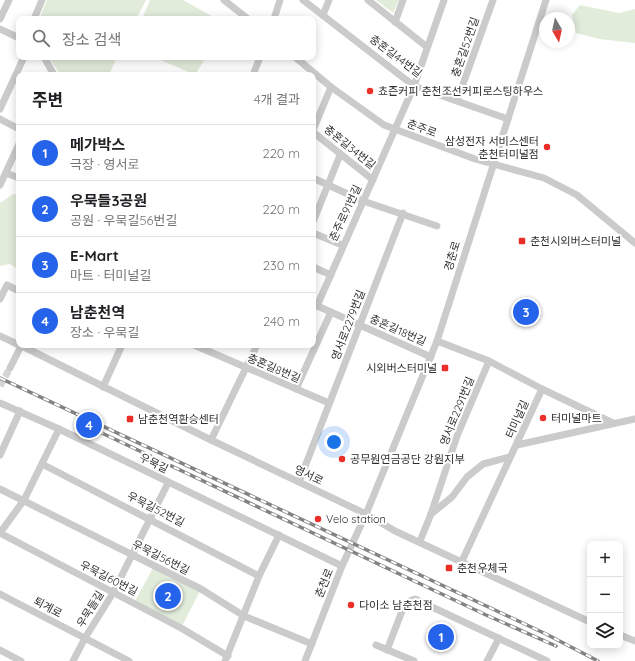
<!DOCTYPE html>
<html lang="ko">
<head>
<meta charset="utf-8">
<style>
	:root { --surface:#fff; --page:#f2f2f2; --text:#202124; --muted:#757577; --line:#e0e0e0; --accent:#2563eb }
	body { margin:0; font-family:Quicksand,"Noto Sans KR",sans-serif; background:var(--page); color:var(--text) }
	.controls { position:absolute; right:12px; bottom:12px; display:grid; overflow:hidden; border-radius:8px; box-shadow:0 2px 10px #0003 }
	.controls button { width:36px; height:36px; display:grid; place-items:center; padding:0; border:0; border-bottom:1px solid var(--line); background:var(--surface); color:var(--text); font:20px sans-serif }
	.compass { position:absolute; left:539px; top:12px; width:36px; height:36px; border-radius:50%; background:var(--surface); box-shadow:0 2px 10px #0003; rotate:171deg }
	.you { position:absolute; left:334px; top:442px; width:14px; height:14px; margin:-10px; border:3px solid #fff; border-radius:50%; background:#1a73e8; box-shadow:0 0 0 6px #1a73e833 }
	.badge { display:grid; place-items:center; width:26px; height:26px; border-radius:50%; background:var(--accent); color:#fff; font-size:13px; font-weight:700 }
	.pin { position:absolute; translate:-50% -50%; border:2px solid #fff; box-shadow:0 1px 4px #0006 }
	.list { margin:0; padding:0; list-style:none }
	h2 { display:flex; justify-content:space-between; align-items:center; height:52px; margin:0; padding:0 16px; font-size:17px }
	h2 small { font-size:13px; font-weight:400; color:var(--muted) }
	.list li { display:grid; grid-template-columns:26px 1fr auto; gap:12px; align-items:center; box-sizing:border-box; height:56px; padding:0 16px; border-top:1px solid var(--line) }
	.list b { display:block; font-size:15px; white-space:nowrap }
	.list p { margin:0; font-size:13px; white-space:nowrap; color:var(--muted) }
	.list em { font-size:13px; font-style:normal; color:var(--muted) }
	.icon { flex:none; width:22px; height:22px; fill:none; stroke:currentColor; stroke-width:2; stroke-linecap:round; stroke-linejoin:round }
	.map { position:relative; flex:none; width:635px; height:661px; overflow:hidden }
	.search { position:absolute; background:var(--surface); box-shadow:0 2px 10px #0003; left:16px; top:16px; width:300px; height:44px; display:flex; align-items:center; gap:10px; box-sizing:border-box; padding:0 14px; border-radius:8px; color:var(--muted); font-size:15px }
	.panel { position:absolute; background:var(--surface); box-shadow:0 2px 10px #0003; left:16px; top:72px; width:300px; height:276px; border-radius:8px }
	.map>svg:first-child { display:block }
	.green { fill:#e2ecdb }
	.lines { fill:none; stroke-linecap:round; stroke-linejoin:round }
	.minor-tunnel { stroke:#d5d5d5; stroke-width:7; stroke-dasharray:7 3.5; stroke-linecap:butt }
	.minor { stroke:#cbcbcb; stroke-width:7 }
	.rail-casing { stroke:#838383; stroke-width:3.5 }
	.rail { stroke:#fff; stroke-width:2; stroke-dasharray:6; stroke-linecap:butt }
	.poi-dot { fill:#ec2e28; stroke:#fff; stroke-width:1.5 }
	.labels { text-anchor:middle; stroke-width:4; stroke-linejoin:round; paint-order:stroke }
	.street-label { font-size:11px; fill:#2e2e2e; stroke:#fff }
	.poi-label { font-size:11px; fill:#2e2e2e; stroke:#fff; text-anchor:start }
</style>
</head>
<body>
<div class="map">
<svg width="635" height="661" viewBox="0 0 635 661">
	<rect width="100%" height="100%" fill="#fff"/>
	<g class="green">
		<path d="M 47,0 L 146,0 L 136,19 L 39,19 Z"/>
		<path d="M 150,0 L 183,0 L 217,19 L 142,19 Z"/>
		<path d="M 376,0 L 399,0 L 393,13 Z"/>
		<path d="M 580,5 L 619,13 L 635,9 L 635,43 L 599,39 L 576,33 L 572,15 Z"/>
		<path d="M 48,57 L 117,57 L 109,75 L 61,75 Z"/>
		<path d="M 154,57 L 206,57 L 195,75 Z"/>
		<path d="M 13,194 L 19,195 L 19,270 L 10,264 L 0,266 L 0,203 Z"/>
		<path d="M 154,566 L 201,589 L 181,628 L 134,603 Z"/>
	</g>
	<g class="lines">
		<path class="minor-tunnel" d="M 0,386 L 10,368"/>
		<g class="minor">
			<path d="M 224,0 L 248,19"/>
			<path d="M 303,0 L 414,86 L 508,119"/>
			<path d="M 368,0 L 427,47"/>
			<path d="M 323,15 L 329,0"/>
			<path d="M 0,19 L 9,0"/>
			<path d="M 34,19 L 42,0"/>
			<path d="M 274,19 L 280,0"/>
			<path d="M 395,22 L 403,0"/>
			<path d="M 0,29 L 19,38"/>
			<path d="M 44,57 L 54,75"/>
			<path d="M 295,57 L 331,87 L 384,125 L 475,159 L 544,178 L 577,195 L 635,243"/>
			<path d="M 253,75 L 260,57"/>
			<path d="M 457,101 L 493,0"/>
			<path d="M 0,109 L 24,57"/>
			<path d="M 0,119 L 19,129"/>
			<path d="M 313,130 L 331,87"/>
			<path d="M 313,132 L 373,180"/>
			<path d="M 6,173 L 19,178"/>
			<path d="M 313,178 L 363,201 L 437,226"/>
			<path d="M 0,185 L 19,144"/>
			<path d="M 313,222 L 340,155"/>
			<path d="M 313,233 L 342,245"/>
			<path d="M 313,267 L 331,275"/>
			<path d="M 0,299 L 7,285 L 19,291"/>
			<path d="M 313,304 L 431,357"/>
			<path d="M 317,306 L 414,86 L 444,0"/>
			<path d="M 0,336 L 19,345"/>
			<path d="M 437,341 L 489,361 L 542,389 L 613,423"/>
			<path d="M 20,345 L 211,440 L 366,514 L 395,531 L 590,622"/>
			<path d="M 194,345 L 329,403"/>
			<path d="M 10,368 L 21,346"/>
			<path d="M 103,387 L 122,345"/>
			<path d="M 296,389 L 331,312"/>
			<path d="M 0,403 L 59,429 L 342,566"/>
			<path d="M 211,440 L 257,345"/>
			<path d="M 517,445 L 635,419"/>
			<path d="M 0,455 L 20,411"/>
			<path d="M 42,464 L 259,576"/>
			<path d="M 299,482 L 403,213"/>
			<path d="M 0,489 L 201,589 L 244,616 L 312,644"/>
			<path d="M 431,514 L 452,497 L 467,477 L 483,464 L 510,457"/>
			<path d="M 0,533 L 181,628 L 228,656"/>
			<path d="M 0,533 L 24,500 L 59,429"/>
			<path d="M 420,541 L 431,514 L 457,436 L 489,361"/>
			<path d="M 462,561 L 542,389"/>
			<path d="M 0,594 L 129,661"/>
			<path d="M 620,635 L 635,641"/>
			<path d="M 376,645 L 414,661"/>
			<path d="M 0,650 L 21,661"/>
			<path d="M 387,650 L 404,606 L 409,601 L 415,599 L 547,661"/>
			<path d="M 73,661 L 85,638 L 113,593 L 168,483"/>
			<path d="M 225,661 L 259,576 L 279,535"/>
			<path d="M 305,661 L 342,566 L 366,514 L 437,341 L 546,0"/>
			<path d="M 487,661 L 499,638"/>
		</g>
		<g class="rail-casing">
			<g id="rail">
				<path d="M 0,378 L 546,634 L 598,661"/>
				<path d="M 87,426 L 486,615 L 556,646"/>
			</g>
		</g>
		<use href="#rail" class="rail"/>
	</g>
	<g class="poi-dot">
		<circle cx="370" cy="91" r="4"/>
		<circle cx="547" cy="147" r="4"/>
		<rect x="518" y="237" width="8" height="8" rx="2"/>
		<rect x="441" y="364" width="8" height="8" rx="2"/>
		<circle cx="543" cy="418" r="4"/>
		<rect x="126" y="415" width="8" height="8" rx="2"/>
		<circle cx="342" cy="459" r="4"/>
		<circle cx="318" cy="519" r="4"/>
		<rect x="445" y="564" width="8" height="8" rx="2"/>
		<circle cx="351" cy="605" r="4"/>
	</g>
	<g class="labels">
		<g class="street-label">
			<text transform="translate(465 47) rotate(-71)" y="4">충혼길52번길</text>
			<text transform="translate(396 56) rotate(37)" y="4">충혼길44번길</text>
			<text transform="translate(422 128) rotate(20)" y="4">춘주로</text>
			<text transform="translate(350 147) rotate(39)" y="4">충혼길34번길</text>
			<text transform="translate(345 213) rotate(-65)" y="4">춘주로91번길</text>
			<text transform="translate(452 256) rotate(-73)" y="4">경춘로</text>
			<text transform="translate(348 325) rotate(-69)" y="4">영서로2279번길</text>
			<text transform="translate(398 330) rotate(24)" y="4">충혼길18번길</text>
			<text transform="translate(274 368) rotate(23)" y="4">충혼길8번길</text>
			<text transform="translate(457 411) rotate(-68)" y="4">영서로2291번길</text>
			<text transform="translate(517 419) rotate(-66)" y="4">터미널길</text>
			<text transform="translate(154 463) rotate(26)" y="4">우묵길</text>
			<text transform="translate(309 475) rotate(26)" y="4">영서로</text>
			<text transform="translate(156 509) rotate(27)" y="4">우묵길52번길</text>
			<text transform="translate(161 557) rotate(27)" y="4">우묵길56번길</text>
			<text transform="translate(109 578) rotate(27)" y="4">우묵길60번길</text>
			<text transform="translate(324 583) rotate(-68)" y="4">춘천로</text>
			<text transform="translate(48 607) rotate(28)" y="4">퇴계로</text>
			<text transform="translate(90 609) rotate(-58)" y="4">우묵들길</text>
		</g>
		<g class="poi-label">
			<text x="378" y="95">쵸즌커피 춘천조선커피로스팅하우스</text>
			<text x="539" y="145" text-anchor="end">삼성전자 서비스센터<tspan x="539" dy="13">춘천터미널점</tspan></text>
			<text x="530" y="245">춘천시외버스터미널</text>
			<text x="437" y="372" text-anchor="end">시외버스터미널</text>
			<text x="551" y="422">터미널마트</text>
			<text x="138" y="423">남춘천역환승센터</text>
			<text x="350" y="463">공무원연금공단 강원지부</text>
			<text x="326" y="523">Velo station</text>
			<text x="457" y="572">춘천우체국</text>
			<text x="359" y="609">다이소 남춘천점</text>
		</g>
	</g>
</svg>
<div class="controls">
<button>+</button>
<button>−</button>
<button><svg class="icon" aria-label="layers" viewBox="0 0 24 24"><path d="M12 4l9 5-9 5-9-5zM3 14l9 5 9-5"/></svg></button>
</div>
<svg class="compass" viewBox="-18 -18 36 36"><path d="M0-13l5 13h-10z" fill="#e53935"/><path d="M0 13l5-13h-10z" fill="#757577"/></svg>
<div class="you"></div>
<div class="pin badge" style="left:441px;top:637px">1</div>
<div class="pin badge" style="left:168px;top:596px">2</div>
<div class="pin badge" style="left:526px;top:312px">3</div>
<div class="pin badge" style="left:89px;top:425px">4</div>
<div class="search"><svg class="icon" aria-label="search" viewBox="0 0 24 24"><circle cx="10" cy="10" r="6"/><path d="M15 15l6 6"/></svg>장소 검색</div>
<section class="panel">
<h2>주변<small>4개 결과</small></h2>
<ul class="list">
<li><span class="badge">1</span><div><b>메가박스</b><p>극장 · 영서로</p></div><em>220 m</em></li>
<li><span class="badge">2</span><div><b>우묵들3공원</b><p>공원 · 우묵길56번길</p></div><em>220 m</em></li>
<li><span class="badge">3</span><div><b>E-Mart</b><p>마트 · 터미널길</p></div><em>230 m</em></li>
<li><span class="badge">4</span><div><b>남춘천역</b><p>장소 · 우묵길</p></div><em>240 m</em></li>
</ul>
</section>
</div>
</body>
</html>
